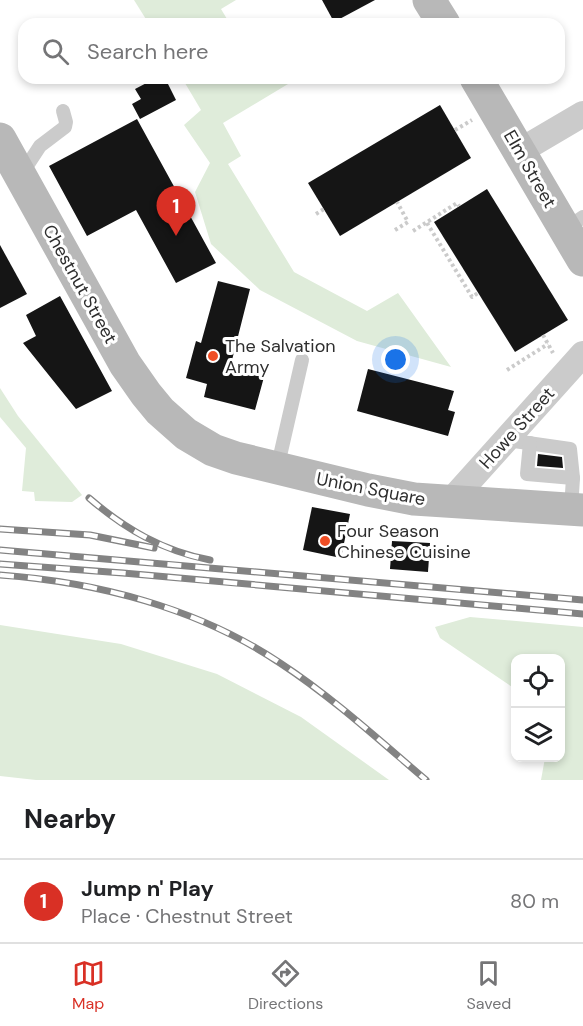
<!DOCTYPE html>
<html lang="en">
<head>
<meta charset="utf-8">
<style>
	:root { --surface:#fff; --page:#f6f6f6; --text:#202124; --muted:#757577; --line:#e0e0e0; --accent:#d93025 }
	body { margin:0; font-family:"DM Sans",sans-serif; background:var(--page); color:var(--text) }
	.controls { position:absolute; right:18px; bottom:18px; display:grid; overflow:hidden; border-radius:12px; box-shadow:0 3px 9px #0003 }
	.controls button { width:54px; height:54px; display:grid; place-items:center; padding:0; border:0; border-bottom:2px solid var(--line); background:var(--surface); color:var(--text); font:30px sans-serif }
	.you { position:absolute; left:396px; top:360px; width:21px; height:21px; margin:-15px; border:4px solid #fff; border-radius:50%; background:#1a73e8; box-shadow:0 0 0 9px #1a73e833 }
	.badge { display:grid; place-items:center; width:39px; height:39px; border-radius:50%; background:var(--accent); color:#fff; font-size:20px; font-weight:700 }
	.pin { position:absolute; translate:-50% -50px; filter:drop-shadow(0 2px 3px #0008) }
	.pin::after { content:''; position:absolute; top:32px; width:21px; height:18px; background:inherit; clip-path:polygon(0 0,100% 0,50% 100%) }
	.list { margin:0; padding:0; list-style:none }
	h2 { display:flex; justify-content:space-between; align-items:center; height:78px; margin:0; padding:0 24px; font-size:26px }
	h2 small { font-size:20px; font-weight:400; color:var(--muted) }
	.list li { display:grid; grid-template-columns:39px 1fr auto; gap:18px; align-items:center; box-sizing:border-box; height:84px; padding:0 24px; border-top:2px solid var(--line) }
	.list b { display:block; font-size:22px; white-space:nowrap }
	.list p { margin:0; font-size:20px; white-space:nowrap; color:var(--muted) }
	.list em { font-size:20px; font-style:normal; color:var(--muted) }
	.icon { flex:none; width:33px; height:33px; fill:none; stroke:currentColor; stroke-width:2; stroke-linecap:round; stroke-linejoin:round }
	.map { position:relative; flex:none; width:583px; height:780px; overflow:hidden }
	.search { position:absolute; background:var(--surface); box-shadow:0 3px 9px #0003; left:18px; right:18px; top:18px; height:66px; display:flex; align-items:center; gap:15px; box-sizing:border-box; padding:0 21px; border-radius:18px; color:var(--muted); font-size:22px }
	.sheet { height:162px; background:var(--surface) }
	nav { display:flex; justify-content:space-around; align-items:center; box-sizing:border-box; height:84px; border-top:2px solid var(--line); background:var(--surface); font-size:16px; color:var(--muted) }
	nav a { display:grid; justify-items:center; gap:3px }
	nav .on { color:var(--accent) }
	.map>svg:first-child { display:block }
	.green { fill:#dfecda }
	.building { fill:#151515 }
	.lines { fill:none; stroke-linecap:round; stroke-linejoin:round }
	.path { stroke:#cbcbcb; stroke-width:4; stroke-dasharray:3 3; stroke-linecap:butt }
	.lane { stroke:#cbcbcb; stroke-width:14 }
	.street { stroke:#cbcbcb; stroke-width:26 }
	.secondary { stroke:#b8b8b8; stroke-width:33 }
	.rail-casing { stroke:#838383; stroke-width:7 }
	.rail { stroke:#fff; stroke-width:4.5; stroke-dasharray:14; stroke-linecap:butt }
	.poi-dot { fill:#f04e25; stroke:#fff; stroke-width:2 }
	.labels { text-anchor:middle; stroke-width:6; stroke-linejoin:round; paint-order:stroke }
	.street-label { font-size:18px; fill:#2e2e2e; stroke:#fff }
	.poi-label { font-size:18px; fill:#2e2e2e; stroke:#fff; text-anchor:start }
</style>
</head>
<body>
<div class="map">
<svg width="583" height="780" viewBox="0 0 583 780">
	<rect width="100%" height="100%" fill="#fff"/>
	<g class="green">
		<path d="M 134,0 L 236,0 L 221,9 L 230,24 L 149,24 Z"/>
		<path d="M 182,78 L 298,78 L 223,123 L 241,156 L 228,164 L 294,272 L 367,311 L 398,293 L 451,367 L 357,341 L 260,290 L 211,244 L 195,192 L 210,163 L 184,125 L 201,110 Z"/>
		<path d="M 0,388 L 18,416 L 82,495 L 72,502 L 35,501 L 34,492 L 22,491 L 26,448 L 0,417 Z"/>
		<path d="M 470,617 L 583,627 L 583,780 L 541,780 L 545,758 L 560,758 L 560,658 L 516,658 L 515,689 L 440,638 L 435,627 Z"/>
		<path d="M 0,625 L 121,644 L 217,674 L 301,717 L 389,780 L 36,780 L 0,776 Z"/>
	</g>
	<g class="building">
		<path d="M 322,0 L 375,0 L 334,22 Z"/>
		<path d="M 156,78 L 165,78 L 176,100 L 140,119 L 132,104 L 141,99 L 135,89 Z"/>
		<path d="M 440,105 L 471,158 L 340,236 L 308,183 Z"/>
		<path d="M 137,119 L 216,263 L 176,283 L 136,210 L 87,236 L 49,166 Z"/>
		<path d="M 487,189 L 568,320 L 515,352 L 434,222 Z"/>
		<path d="M 0,245 L 27,294 L 0,308 Z"/>
		<path d="M 218,281 L 250,289 L 230,368 L 264,377 L 255,410 L 204,397 L 207,384 L 186,378 L 196,341 L 201,343 Z"/>
		<path d="M 60,296 L 112,391 L 76,409 L 23,343 L 36,336 L 26,315 Z"/>
		<path d="M 368,369 L 454,391 L 448,410 L 455,412 L 448,436 L 357,411 Z"/>
		<path d="M 538,454 L 562,457 L 563,468 L 537,466 Z"/>
		<path d="M 312,507 L 350,514 L 341,558 L 303,550 Z"/>
		<path d="M 392,541 L 430,543 L 428,572 L 390,569 Z"/>
	</g>
	<g class="lines">
		<g class="path">
			<path d="M 455,130 L 472,120"/>
			<path d="M 316,214 L 324,209"/>
			<path d="M 427,223 L 472,297 L 478,293"/>
			<path d="M 395,230 L 408,222 L 397,202"/>
			<path d="M 413,231 L 457,203 L 459,206"/>
			<path d="M 543,335 L 553,353"/>
			<path d="M 507,370 L 548,344"/>
		</g>
		<g class="lane">
			<path d="M 21,175 L 40,146 L 65,127 L 66,122 L 63,111"/>
			<path d="M 565,229 L 583,217"/>
			<path d="M 507,440 L 570,449 L 573,478 L 571,509"/>
			<path d="M 530,443 L 527,474 L 573,478"/>
			<path d="M 277,469 L 302,360"/>
		</g>
		<g class="street">
			<path d="M 520,151 L 583,114"/>
			<path d="M 450,502 L 583,354"/>
		</g>
		<g class="secondary">
			<path d="M 429,0 L 444,24"/>
			<path d="M 476,78 L 583,260"/>
			<path d="M 0,139 L 125,364 L 146,394 L 160,411 L 186,434 L 213,450 L 236,458 L 368,490 L 414,499 L 583,510"/>
		</g>
		<g class="rail-casing">
			<g id="rail">
				<path d="M 89,498 C 125,529 163,551 210,560"/>
				<path d="M 0,529 L 90,535 L 154,548"/>
				<path d="M 0,550 L 583,600"/>
				<path d="M 0,564 L 123,573 L 583,614"/>
				<path d="M 0,575 C 97,582 198,608 280,663 C 332,697 379,740 426,780"/>
			</g>
		</g>
		<use href="#rail" class="rail"/>
	</g>
	<g class="poi-dot">
		<circle cx="213" cy="356" r="6"/>
		<circle cx="325" cy="541" r="6"/>
	</g>
	<g class="labels">
		<g class="street-label">
			<text transform="translate(530 169) rotate(60)" y="6">Elm Street</text>
			<text transform="translate(80 284) rotate(61)" y="6">Chestnut Street</text>
			<text transform="translate(517 428) rotate(-48)" y="6">Howe Street</text>
			<text transform="translate(371 489) rotate(11)" y="6">Union Square</text>
		</g>
		<g class="poi-label">
			<text x="225" y="352">The Salvation<tspan x="225" dy="21">Army</tspan></text>
			<text x="337" y="537">Four Season<tspan x="337" dy="21">Chinese Cuisine</tspan></text>
		</g>
	</g>
</svg>
<div class="controls">
<button><svg class="icon" aria-label="locate" viewBox="0 0 24 24"><circle cx="12" cy="12" r="6"/><path d="M12 2v4M12 18v4M2 12h4M18 12h4"/></svg></button>
<button><svg class="icon" aria-label="layers" viewBox="0 0 24 24"><path d="M12 4l9 5-9 5-9-5zM3 14l9 5 9-5"/></svg></button>
</div>
<div class="you"></div>
<div class="pin badge" style="left:176px;top:236px">1</div>
<div class="search"><svg class="icon" aria-label="search" viewBox="0 0 24 24"><circle cx="10" cy="10" r="6"/><path d="M15 15l6 6"/></svg>Search here</div>
</div>
<section class="sheet">
<h2>Nearby<small></small></h2>
<ul class="list">
<li><span class="badge">1</span><div><b>Jump n' Play</b><p>Place · Chestnut Street</p></div><em>80 m</em></li>
</ul>
</section>
<nav>
<a class="on"><svg class="icon" aria-label="map" viewBox="0 0 24 24"><path d="M3 6l6-2 6 2 6-2v14l-6 2-6-2-6 2zM9 4v14M15 6v14"/></svg>Map</a>
<a><svg class="icon" aria-label="directions" viewBox="0 0 24 24"><path d="M12 3l9 9-9 9-9-9zM9 14v-3h6M13 9l2 2-2 2"/></svg>Directions</a>
<a><svg class="icon" aria-label="saved" viewBox="0 0 24 24"><path d="M7 4h10v16l-5-4-5 4z"/></svg>Saved</a>
</nav>
</body>
</html>
